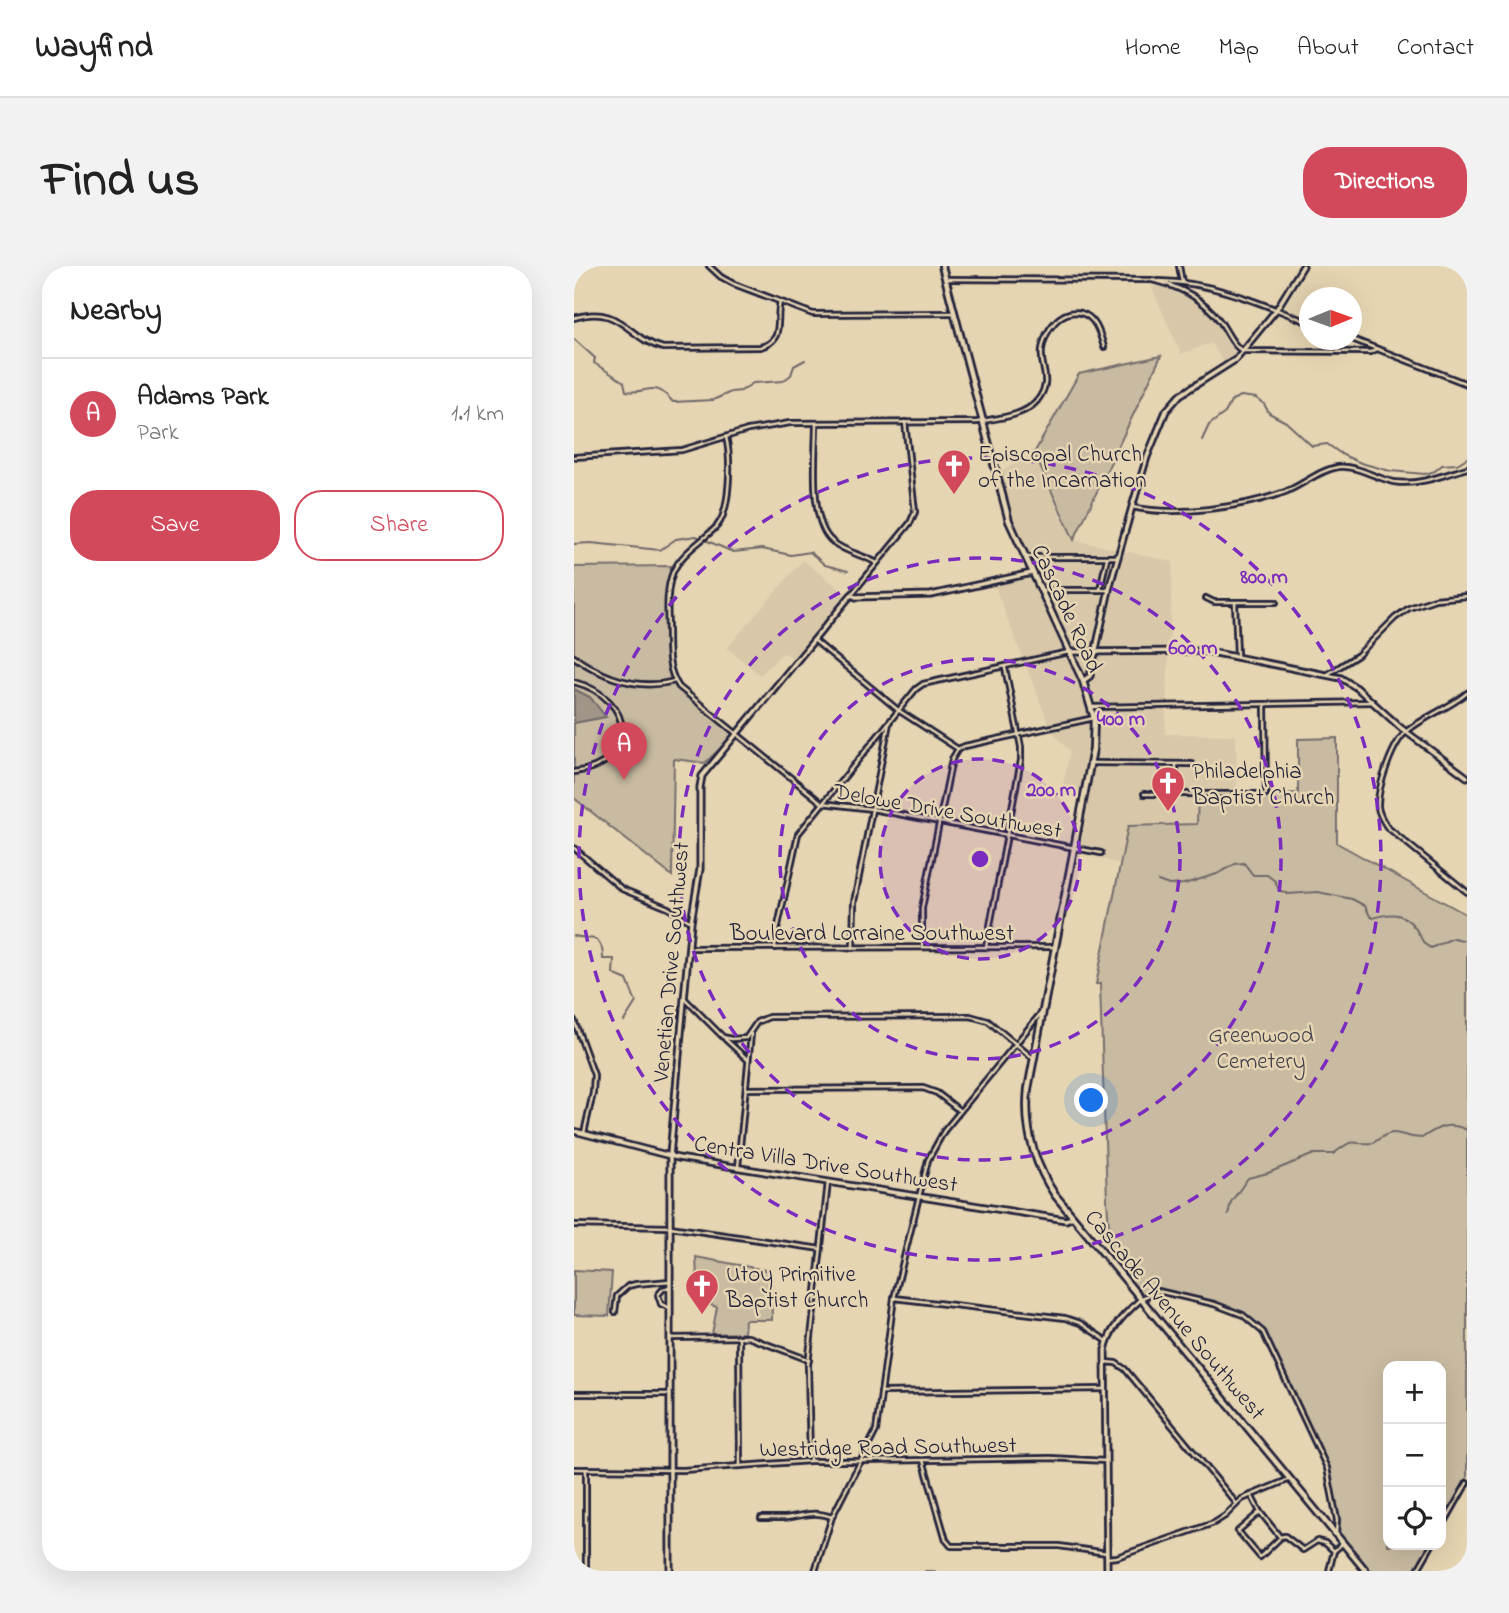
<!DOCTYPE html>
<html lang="en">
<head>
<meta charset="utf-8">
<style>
	:root { --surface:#fff; --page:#f2f2f2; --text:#222; --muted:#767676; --line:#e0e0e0; --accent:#d1495b }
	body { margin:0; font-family:"Indie Flower",sans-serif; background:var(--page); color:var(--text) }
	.controls { position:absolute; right:21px; bottom:21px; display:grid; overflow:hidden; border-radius:14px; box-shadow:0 7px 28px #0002 }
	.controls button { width:63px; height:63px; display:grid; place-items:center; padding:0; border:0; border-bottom:2px solid var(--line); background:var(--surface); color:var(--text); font:35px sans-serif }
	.compass { position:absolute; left:725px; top:21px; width:63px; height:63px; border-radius:50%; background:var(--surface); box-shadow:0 7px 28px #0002; rotate:89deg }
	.you { position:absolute; left:518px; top:835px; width:24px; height:24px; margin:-18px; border:5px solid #fff; border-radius:50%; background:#1a73e8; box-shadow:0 0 0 10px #1a73e833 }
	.badge { display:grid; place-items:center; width:46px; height:46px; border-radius:50%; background:var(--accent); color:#fff; font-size:23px; font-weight:700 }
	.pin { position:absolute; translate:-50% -58px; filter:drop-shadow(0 2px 4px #0008) }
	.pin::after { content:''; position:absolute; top:37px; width:24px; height:21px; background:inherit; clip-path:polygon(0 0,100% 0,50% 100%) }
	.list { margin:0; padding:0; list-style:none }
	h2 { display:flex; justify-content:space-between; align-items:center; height:91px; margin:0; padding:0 28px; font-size:30px }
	h2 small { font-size:23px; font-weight:400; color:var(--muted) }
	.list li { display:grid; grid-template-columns:46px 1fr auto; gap:21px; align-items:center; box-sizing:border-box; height:112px; padding:0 28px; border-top:2px solid var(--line) }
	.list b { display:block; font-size:26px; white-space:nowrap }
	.list p { margin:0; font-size:23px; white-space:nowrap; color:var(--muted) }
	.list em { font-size:23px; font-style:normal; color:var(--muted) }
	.actions { display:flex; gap:14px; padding:21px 28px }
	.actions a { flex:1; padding:16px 0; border:2px solid var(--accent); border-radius:28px; text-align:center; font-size:24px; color:var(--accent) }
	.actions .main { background:var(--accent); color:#fff }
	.icon { flex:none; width:38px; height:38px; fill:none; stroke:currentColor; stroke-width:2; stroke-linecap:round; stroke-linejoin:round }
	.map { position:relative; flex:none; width:893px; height:1305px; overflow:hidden; border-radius:28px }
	header { display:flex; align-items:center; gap:42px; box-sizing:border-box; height:98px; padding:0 35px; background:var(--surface); border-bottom:2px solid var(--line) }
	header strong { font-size:33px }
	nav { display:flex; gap:38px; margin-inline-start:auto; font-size:24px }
	.intro { display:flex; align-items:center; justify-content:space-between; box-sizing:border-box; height:168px; padding:0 42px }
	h1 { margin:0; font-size:49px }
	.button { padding:18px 32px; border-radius:28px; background:var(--accent); color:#fff; font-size:24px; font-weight:700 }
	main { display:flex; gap:42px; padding:0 42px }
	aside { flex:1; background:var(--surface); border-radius:28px; box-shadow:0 7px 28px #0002 }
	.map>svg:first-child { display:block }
	.built { fill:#d8c8a9 }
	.green { fill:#c9bba1; stroke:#766e6e; stroke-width:2 }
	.water { fill:#a09587; stroke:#6e6769; stroke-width:2 }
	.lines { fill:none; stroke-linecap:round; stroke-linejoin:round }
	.stream { stroke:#6e6769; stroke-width:2 }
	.minor-casing { stroke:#22223b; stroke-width:8 }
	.tertiary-casing { stroke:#22223b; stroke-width:9 }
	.secondary-casing { stroke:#22223b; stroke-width:10 }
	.minor { stroke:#e6d5b2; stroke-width:2.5 }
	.tertiary { stroke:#e6d5b2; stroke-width:3.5 }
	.secondary { stroke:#e6d5b2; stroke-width:4.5 }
	.ring { fill:none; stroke:#7b2cbf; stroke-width:3.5; stroke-dasharray:12 9 }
	.labels { text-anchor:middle; stroke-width:5; stroke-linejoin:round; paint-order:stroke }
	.poi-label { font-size:23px; fill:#22223b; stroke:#e6d5b2; text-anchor:start }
	.street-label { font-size:23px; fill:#22223b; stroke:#e6d5b2 }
	.park-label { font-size:23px; fill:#43414f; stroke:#e6d5b2 }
	.centre { fill:#7b2cbf; stroke:#e6d5b2; stroke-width:3.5 }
	.ring-label { font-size:21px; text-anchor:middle; font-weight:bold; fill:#7b2cbf; stroke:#e6d5b2; stroke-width:5; stroke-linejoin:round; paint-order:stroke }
</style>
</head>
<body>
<header>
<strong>Wayfind</strong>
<nav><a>Home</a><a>Map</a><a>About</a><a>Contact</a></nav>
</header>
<div class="intro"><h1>Find us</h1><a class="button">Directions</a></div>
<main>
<aside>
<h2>Nearby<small></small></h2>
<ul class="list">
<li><span class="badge">A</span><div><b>Adams Park</b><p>Park</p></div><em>1.1 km</em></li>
</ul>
<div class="actions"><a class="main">Save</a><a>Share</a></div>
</aside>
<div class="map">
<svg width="893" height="1305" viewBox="0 0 893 1305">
	<rect width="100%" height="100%" fill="#e6d5b2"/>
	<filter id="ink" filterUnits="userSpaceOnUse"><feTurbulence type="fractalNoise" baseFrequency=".0143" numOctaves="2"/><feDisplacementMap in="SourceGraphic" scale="14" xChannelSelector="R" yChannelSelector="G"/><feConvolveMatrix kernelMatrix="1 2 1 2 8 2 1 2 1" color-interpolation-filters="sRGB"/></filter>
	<g filter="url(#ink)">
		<g class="built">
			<path d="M 583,20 L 601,24 L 628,41 L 646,58 L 657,79 L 666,86 L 651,98 L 637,77 L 607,88 L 578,22 Z"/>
			<path d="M 460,187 L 500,274 L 599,296 L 591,468 L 662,469 L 663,528 L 624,558 L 554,560 L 545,598 L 497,584 L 510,527 L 488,523 L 496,486 L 477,464 L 419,316 L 460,306 L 443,277 L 423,207 Z"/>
			<path d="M 229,294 L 276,331 L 225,394 L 209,387 L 186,409 L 153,382 Z"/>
		</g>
		<g class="green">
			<path d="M 587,90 L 500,274 L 460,187 L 505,108 Z"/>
			<path d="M 102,300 L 95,314 L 92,359 L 97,402 L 101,417 L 160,469 L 131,497 L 100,493 L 98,610 L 0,532 L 0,301 Z"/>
			<path d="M 763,472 L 763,577 L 893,649 L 893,1215 L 867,1263 L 867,1100 L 814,1100 L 814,1279 L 858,1279 L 843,1305 L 792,1305 L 759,1268 L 761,1235 L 757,1213 L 691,1071 L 675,1052 L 653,1040 L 584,1025 L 567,1033 L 538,998 L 533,935 L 526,718 L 522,718 L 554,560 L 623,558 L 624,529 L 724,527 L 724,473 Z"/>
			<path d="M 122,991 L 197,1005 L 198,1054 L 171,1054 L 170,1067 L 138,1068 L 143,1041 L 124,1035 Z"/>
			<path d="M 0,1004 L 38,1006 L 35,1050 L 0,1049 Z"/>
		</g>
		<path class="water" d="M 0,423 L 16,431 L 32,451 L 0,457 Z"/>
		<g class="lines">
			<g class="stream">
				<path d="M 0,73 L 21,92 L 20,97 L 50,116 L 52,125 C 75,129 78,112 99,136 L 139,134 L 157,126 L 167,125 L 179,117 L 209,115 L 217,109 L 220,100 L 231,94"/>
				<path d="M 628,174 L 635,159 L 651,147 L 658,134 L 667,130 L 682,132 L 690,138 L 695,147 L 712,156 L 738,180 L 753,178 L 769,189 L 787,197 L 816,205 L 851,208 L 861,205 L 868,199 L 883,198 L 893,192"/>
				<path d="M 0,278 L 17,277 L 86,284 L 102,273 L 122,270 L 159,286 L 188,283 L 217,289 L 236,286 L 251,299 L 274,305"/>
				<path d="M 584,615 L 595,619 L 610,618 L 643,608 L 661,598 L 670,597 L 679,609 L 693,609 L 701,615 L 705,624 L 714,628 L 744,626 L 778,633 L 791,640 L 796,650 L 799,652 C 821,645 834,647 846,670 C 849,676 850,679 857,682 L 879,672 L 893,675"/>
				<path d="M 0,670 C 17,674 29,667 29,693 L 40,693 L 39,708 L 53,714 L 62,736 L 50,755"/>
				<path d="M 654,949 L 657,936 L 674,912 L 694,907 L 740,888 L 759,888 C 783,870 773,879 799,877 C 825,858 822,872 848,872 C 864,861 874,855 893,864"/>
				<path d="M 351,1305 L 361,1305"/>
			</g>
			<g class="minor-casing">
				<g id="minor">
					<path d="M 135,0 L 147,11 L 160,18 L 239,48 L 380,47"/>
					<path d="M 605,0 L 608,16"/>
					<path d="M 371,13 L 578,14 C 605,20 628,31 645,54 C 653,64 658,80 669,85 L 797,86 L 803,83"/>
					<path d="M 585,15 C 639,16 686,37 736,57"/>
					<path d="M 0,52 C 47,37 53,73 89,82 L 186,81 C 211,75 201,55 206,36"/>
					<path d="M 778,73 L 893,118"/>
					<path d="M 242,158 C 242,188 234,257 259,276 C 271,286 289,289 303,297"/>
					<path d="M 152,171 C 157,191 157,244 143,260 C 129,275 108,286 99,306 C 91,326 94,349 94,369 C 94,388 94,405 105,421 L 248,537 L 298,543 L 527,587"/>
					<path d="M 0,191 L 108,184 L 174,164 L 216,157 L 403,156 C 423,152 449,151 463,135 C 480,113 465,103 468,83 C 471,65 486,42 507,47 C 522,51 526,68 530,81"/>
					<path d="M 558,241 C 602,251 670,241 711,226 C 729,219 745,204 764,201 C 783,199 801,212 820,216 C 844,220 870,209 893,202"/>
					<path d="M 452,291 L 544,291"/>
					<path d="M 526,323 L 533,292"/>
					<path d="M 468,324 L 535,324"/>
					<path d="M 277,329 L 336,257 L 341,246 L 331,156"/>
					<path d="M 632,332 L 640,336 L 702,336"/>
					<path d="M 661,336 L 663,390"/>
					<path d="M 240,374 L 324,444 L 384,483"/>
					<path d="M 0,391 C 30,412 64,425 101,415"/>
					<path d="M 754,408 L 784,389 L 821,352 L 835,342 L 861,333 L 893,330"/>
					<path d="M 0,416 C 62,432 66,498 0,506"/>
					<path d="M 893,427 C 874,443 851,450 833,465 C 818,477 803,523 804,541 C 805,549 809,555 813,561 L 893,626"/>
					<path d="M 518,441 L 799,436"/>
					<path d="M 384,483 L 391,480 L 520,452"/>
					<path d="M 517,497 L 618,498"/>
					<path d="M 602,498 L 602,528"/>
					<path d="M 570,528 L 692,528 L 691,440"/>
					<path d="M 0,582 L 48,623 L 94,642 L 117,656"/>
					<path d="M 348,681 L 348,642 L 378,493 L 384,483"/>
					<path d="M 412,681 L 447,494 L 447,481 L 431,402"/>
					<path d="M 116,682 L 481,681"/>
					<path d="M 201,682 L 202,669 L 224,568 L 342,423 L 349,418 L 495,386"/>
					<path d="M 279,682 L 280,636 L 315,457"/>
					<path d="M 111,733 L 149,771 L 157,773 L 172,772 L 183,756 L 195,751 L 396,750 L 414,755 L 460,793"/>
					<path d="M 0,754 L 20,809 L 19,827 L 10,867"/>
					<path d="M 151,773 L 174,794"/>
					<path d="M 172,823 L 349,822 L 363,827 L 386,845"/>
					<path d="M 164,901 L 177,768"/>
					<path d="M 0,959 L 96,961 L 247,983"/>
					<path d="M 96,1021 L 89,1023 L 84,1029 L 87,1038 L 96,1042"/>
					<path d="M 320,1032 L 491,1052 L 506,1057 L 533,1075"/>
					<path d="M 568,1032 L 584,1025 L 640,1038 L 669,1049 L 689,1066 L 753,1202 L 763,1254 L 762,1268"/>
					<path d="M 41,1046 L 43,1030 L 54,1020 L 62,1018 L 96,1015"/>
					<path d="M 165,1071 L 166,1200"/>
					<path d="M 96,1072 L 174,1071 L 235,1094"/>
					<path d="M 531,1096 L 542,1097 L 551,1103 L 662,1237"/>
					<path d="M 307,1126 L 531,1123"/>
					<path d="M 0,1128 L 96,1128"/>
					<path d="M 349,1194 L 372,1274 L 377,1280 L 485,1280 L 533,1287"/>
					<path d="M 236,1195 L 234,1099 L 254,916"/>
					<path d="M 0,1203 L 109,1204 L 236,1195 L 288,1195 L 476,1192 L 532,1195"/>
					<path d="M 12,1203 L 12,1305"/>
					<path d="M 677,1229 L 686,1246 L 706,1271 L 711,1270 L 729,1284 L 743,1275 L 751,1277 L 760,1285"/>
					<path d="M 686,1246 L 664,1265 L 686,1291 L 705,1273"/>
					<path d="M 187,1252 C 195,1252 203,1252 211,1252 C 230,1250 238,1244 258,1251"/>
					<path d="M 867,1263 L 893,1217"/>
					<path d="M 533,1292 L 543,1291 L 640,1257 L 651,1250 L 668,1233 L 716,1213"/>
					<path d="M 241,1305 L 258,1251 L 302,1165 L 320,1032 L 354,894 L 370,865 L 467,747"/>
					<path d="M 755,1305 L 760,1285 L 769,1277"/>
					<path d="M 843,1305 L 858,1279"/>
				</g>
			</g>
			<g class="tertiary-casing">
				<g id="tertiary">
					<path d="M 496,386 L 632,385 L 767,412 L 783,422 L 827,462 L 893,511"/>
					<path d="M 509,415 L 516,410 L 536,319 L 558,241 L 573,191 L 592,145 L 606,129 L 661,94 L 702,44 L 729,0"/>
					<path d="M 0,865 L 104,892 L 492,954 L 499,951"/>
					<path d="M 96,1305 L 96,889 L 117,656 L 126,603 L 126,521 L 128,510 L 277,329 L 282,331 L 357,329 L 458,307"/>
					<path d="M 533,1305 L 531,1084 C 536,1061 551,1048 567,1033"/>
				</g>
			</g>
			<g class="secondary-casing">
				<path id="secondary" d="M 368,0 L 435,255 L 509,415 L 520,452 L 519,483 L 454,823 C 450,862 459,896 481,929 L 792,1305"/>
			</g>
			<use href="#minor" class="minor"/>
			<use href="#tertiary" class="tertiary"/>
			<use href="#secondary" class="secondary"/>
		</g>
	</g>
	<circle cx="406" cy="593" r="100" fill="#7b2cbf" fill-opacity=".12"/>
	<g class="ring">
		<circle cx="406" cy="593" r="100"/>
		<circle cx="406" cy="593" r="200"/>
		<circle cx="406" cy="593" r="301"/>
		<circle cx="406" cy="593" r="401"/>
	</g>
	<defs>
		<g id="church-pin" transform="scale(1.75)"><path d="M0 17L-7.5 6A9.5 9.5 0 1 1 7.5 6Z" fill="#d1495b" stroke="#e6d5b2"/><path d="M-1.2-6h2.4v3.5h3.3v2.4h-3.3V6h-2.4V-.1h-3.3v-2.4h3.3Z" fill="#fff"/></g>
	</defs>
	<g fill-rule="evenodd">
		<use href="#church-pin" x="380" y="200"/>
		<use href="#church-pin" x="594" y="517"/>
		<use href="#church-pin" x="128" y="1020"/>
	</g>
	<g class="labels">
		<g class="poi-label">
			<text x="404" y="195">Episcopal Church<tspan x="404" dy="26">of the Incarnation</tspan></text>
			<text x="618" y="512">Philadelphia<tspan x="618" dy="26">Baptist Church</tspan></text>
			<text x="152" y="1015">Utoy Primitive<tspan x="152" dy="26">Baptist Church</tspan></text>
		</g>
		<g class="street-label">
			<text transform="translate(494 342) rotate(65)" y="8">Cascade Road</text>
			<text transform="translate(374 544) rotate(10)" y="8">Delowe Drive Southwest</text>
			<text x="298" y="674">Boulevard Lorraine Southwest</text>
			<text transform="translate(96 696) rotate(-85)" y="8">Venetian Drive Southwest</text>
			<text transform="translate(252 897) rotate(9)" y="8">Centra Villa Drive Southwest</text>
			<text transform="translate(602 1048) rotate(50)" y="8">Cascade Avenue Southwest</text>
			<text transform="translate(314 1180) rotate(-1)" y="8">Westridge Road Southwest</text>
		</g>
		<g class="park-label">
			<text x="687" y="776">Greenwood<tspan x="687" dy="26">Cemetery</tspan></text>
		</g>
	</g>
	<circle cx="406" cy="593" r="10" class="centre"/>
	<g class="ring-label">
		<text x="690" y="317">800 m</text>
		<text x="619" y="388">600 m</text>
		<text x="547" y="459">400 m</text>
		<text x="477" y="530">200 m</text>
	</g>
</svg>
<div class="controls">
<button>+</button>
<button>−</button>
<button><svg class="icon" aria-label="locate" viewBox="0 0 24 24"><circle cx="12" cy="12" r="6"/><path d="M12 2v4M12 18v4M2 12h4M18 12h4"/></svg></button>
</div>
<svg class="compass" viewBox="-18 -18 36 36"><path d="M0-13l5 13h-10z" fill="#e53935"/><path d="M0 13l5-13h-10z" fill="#767676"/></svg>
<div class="you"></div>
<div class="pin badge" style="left:50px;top:514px">A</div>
</div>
</main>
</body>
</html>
